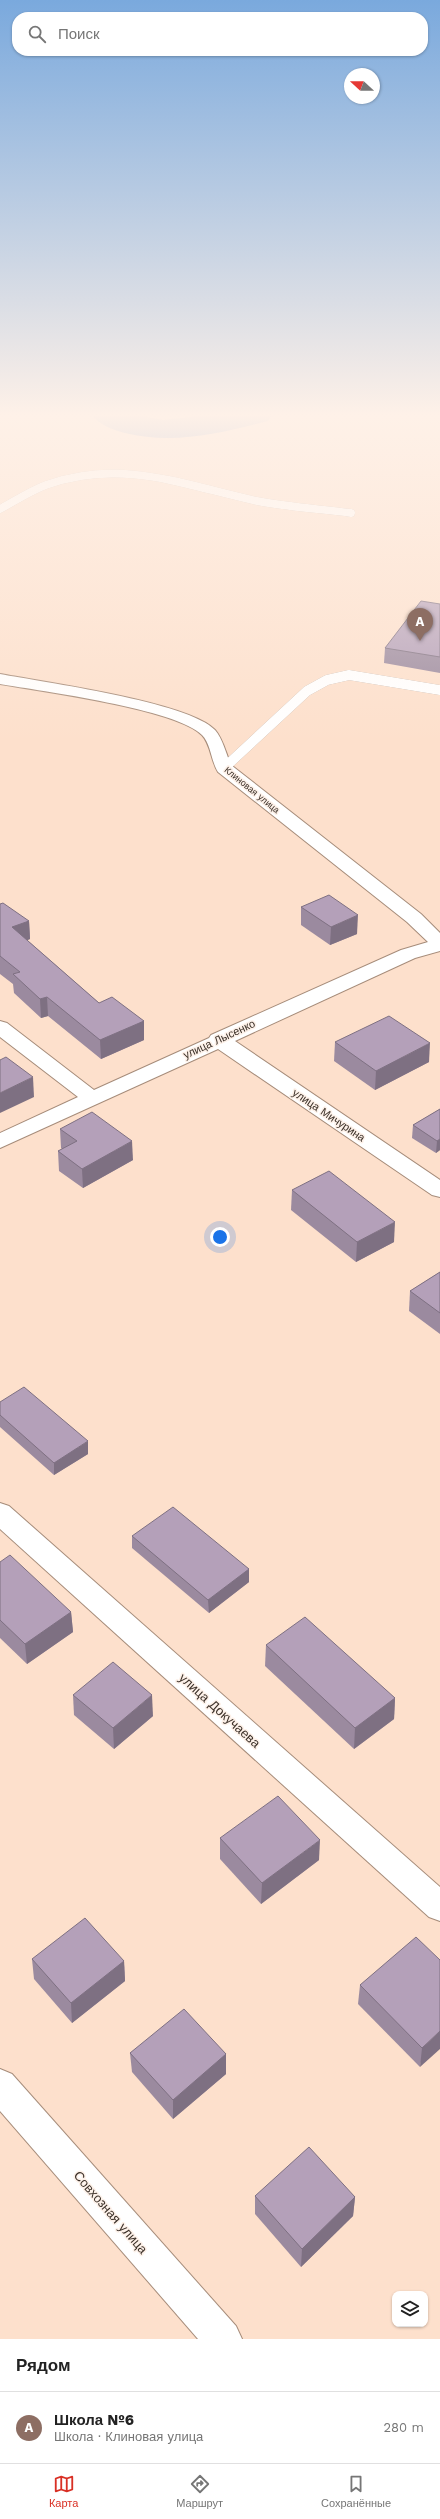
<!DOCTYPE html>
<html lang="ru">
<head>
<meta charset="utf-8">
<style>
	:root { --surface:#fff; --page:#f2f2f2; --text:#222; --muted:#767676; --line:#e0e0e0; --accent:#d93025 }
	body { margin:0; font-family:"Work Sans",sans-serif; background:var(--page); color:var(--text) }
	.controls { position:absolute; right:12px; bottom:12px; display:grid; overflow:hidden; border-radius:8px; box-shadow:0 1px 3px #0004 }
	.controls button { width:36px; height:36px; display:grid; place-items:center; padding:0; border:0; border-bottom:1px solid var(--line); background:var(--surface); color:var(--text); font:20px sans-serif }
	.compass { position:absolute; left:344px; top:68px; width:36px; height:36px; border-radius:50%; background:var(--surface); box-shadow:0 1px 3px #0004; rotate:291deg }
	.you { position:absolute; left:220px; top:1237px; width:14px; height:14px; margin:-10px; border:3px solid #fff; border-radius:50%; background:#1a73e8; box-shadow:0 0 0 6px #1a73e833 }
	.badge { display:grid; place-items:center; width:26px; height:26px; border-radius:50%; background:var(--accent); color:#fff; font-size:13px; font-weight:700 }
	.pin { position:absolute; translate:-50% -33px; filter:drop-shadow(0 1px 2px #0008) }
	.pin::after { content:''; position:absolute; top:21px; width:14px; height:12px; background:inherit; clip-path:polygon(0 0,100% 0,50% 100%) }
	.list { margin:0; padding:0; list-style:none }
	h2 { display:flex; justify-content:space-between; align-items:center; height:52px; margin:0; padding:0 16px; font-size:17px }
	h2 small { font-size:13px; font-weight:400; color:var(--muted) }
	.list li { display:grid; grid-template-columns:26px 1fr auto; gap:12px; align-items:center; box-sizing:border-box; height:72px; padding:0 16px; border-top:1px solid var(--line) }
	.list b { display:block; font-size:15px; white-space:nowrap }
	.list p { margin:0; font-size:13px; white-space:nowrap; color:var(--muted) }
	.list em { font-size:13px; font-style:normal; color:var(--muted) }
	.icon { flex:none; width:22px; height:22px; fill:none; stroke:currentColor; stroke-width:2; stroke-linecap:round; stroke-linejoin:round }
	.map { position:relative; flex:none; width:440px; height:2339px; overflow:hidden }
	.search { position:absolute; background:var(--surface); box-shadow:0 1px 3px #0004; left:12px; right:12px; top:12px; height:44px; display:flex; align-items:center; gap:10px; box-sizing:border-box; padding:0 14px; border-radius:16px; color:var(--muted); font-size:15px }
	.sheet { height:124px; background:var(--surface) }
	nav { display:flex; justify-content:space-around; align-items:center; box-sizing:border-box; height:56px; border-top:1px solid var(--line); background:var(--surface); font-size:11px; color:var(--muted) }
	nav a { display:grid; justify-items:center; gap:2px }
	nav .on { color:var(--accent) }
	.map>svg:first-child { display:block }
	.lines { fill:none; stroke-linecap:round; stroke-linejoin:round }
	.river { fill:#7698cc; fill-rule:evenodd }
	.service-far1-casing { stroke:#a68c7a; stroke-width:8 }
	.service-casing { stroke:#a68c7a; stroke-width:10 }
	.minor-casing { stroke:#a68c7a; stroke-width:2 }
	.service-far1 { stroke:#fff; stroke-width:8 }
	.service { stroke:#fff; stroke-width:10 }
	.minor { fill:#fff; fill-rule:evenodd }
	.wall { fill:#9b8a9f }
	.shaded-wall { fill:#7e7082 }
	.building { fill:#b4a0b9; stroke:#7e7082 }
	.labels { text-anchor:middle; stroke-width:3; stroke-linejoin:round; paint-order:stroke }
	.far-street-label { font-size:9px; fill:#3b3028; stroke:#fdf1e9 }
	.street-label { font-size:11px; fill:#3b3028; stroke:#fdf1e9 }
	.near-street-label { font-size:13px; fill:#3b3028; stroke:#fdf1e9 }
</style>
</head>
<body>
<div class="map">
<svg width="440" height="2339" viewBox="0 0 440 2339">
	<rect width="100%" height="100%" fill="#fde0cc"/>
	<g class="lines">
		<path class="river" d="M 91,414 L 133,414 L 163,420 L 217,414 L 273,414 L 268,421 C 221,433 174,445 125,433 C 113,430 99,425 91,414 Z"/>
		<g class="service-far1-casing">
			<path id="service-far1" d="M 0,509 C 15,501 30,491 46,485 C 122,458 183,485 257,501 C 288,507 320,509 351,513"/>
		</g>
		<g class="service-casing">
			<path id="service" d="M 224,768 L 307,691 L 327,680 L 349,675 L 440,690"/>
		</g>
		<g class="minor-casing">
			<g id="minor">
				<path d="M 0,674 C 42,682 189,702 215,730 C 223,739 226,754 231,765 L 421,914 L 440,933 L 440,951 L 415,958 L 235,1041 L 440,1180 L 440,1197 L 432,1195 L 218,1049 L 0,1148 L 0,1133 L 78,1097 L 0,1037 L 0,1021 L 7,1023 L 94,1090 L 209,1038 L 211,1035 L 401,950 L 428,942 L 407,922 L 218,772 C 211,761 211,744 202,735 C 177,709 41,691 0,684 Z"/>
				<path d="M 0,1503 L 9,1506 L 440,1887 L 440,1921 L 429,1917 L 0,1529 Z"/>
				<path d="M 0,2069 L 12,2074 L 236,2326 L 242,2339 L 198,2339 L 0,2111 Z"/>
			</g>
		</g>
		<use href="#service-far1" class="service-far1"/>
		<use href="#service" class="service"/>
		<use href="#minor" class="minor"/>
	</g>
	<g class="wall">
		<path d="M 440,604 L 440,673 L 384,663 L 385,648 Z"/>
		<path d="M 0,904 L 29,921 L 30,939 L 27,940 L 99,1003 L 144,1021 L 144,1040 L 101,1059 L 48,1016 L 41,1018 L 14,993 L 13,984 L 0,974 Z"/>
		<path d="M 301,907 L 357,934 L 330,945 L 301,925 Z"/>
		<path d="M 335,1042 L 429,1062 L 375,1090 L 334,1061 Z"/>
		<path d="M 440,1109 L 440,1150 L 436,1153 L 412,1138 L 413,1125 Z"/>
		<path d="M 60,1129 L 133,1160 L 83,1188 L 59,1171 L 58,1151 L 62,1149 L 61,1148 Z"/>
		<path d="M 292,1190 L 394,1242 L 356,1262 L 291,1210 Z"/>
		<path d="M 440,1272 L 440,1334 L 409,1311 L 410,1291 Z"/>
		<path d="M 0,1402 L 88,1454 L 54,1475 L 0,1427 Z"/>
		<path d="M 132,1536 L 249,1569 L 249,1582 L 209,1613 L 132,1548 Z"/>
		<path d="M 0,1562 L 71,1612 L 73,1632 L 27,1664 L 0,1638 Z"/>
		<path d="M 266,1645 L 395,1698 L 394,1719 L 354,1749 L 265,1666 Z"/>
		<path d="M 73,1695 L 153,1716 L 114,1749 L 74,1715 Z"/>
		<path d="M 220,1838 L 319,1860 L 261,1904 L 220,1859 Z"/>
		<path d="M 32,1959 L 124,1961 L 125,1981 L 72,2023 L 34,1979 Z"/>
		<path d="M 440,1960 L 420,2067 L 358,2004 L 360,1985 Z"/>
		<path d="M 130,2053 L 226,2054 L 226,2074 L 173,2119 L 132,2072 Z"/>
		<path d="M 255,2196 L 355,2197 L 353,2216 L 301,2267 L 255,2214 Z"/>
	</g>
	<g class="shaded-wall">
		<path d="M 358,915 L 357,934 L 330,945 L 331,927 Z"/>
		<path d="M 29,921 L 30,939 L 14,946 L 12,927 Z"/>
		<path d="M 47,997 L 48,1016 L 41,1018 L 40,999 Z"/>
		<path d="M 144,1021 L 144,1040 L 101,1059 L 100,1040 Z"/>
		<path d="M 430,1043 L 429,1062 L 375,1090 L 376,1071 Z"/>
		<path d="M 33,1077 L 34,1097 L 0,1113 L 0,1093 Z"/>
		<path d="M 440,1139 L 440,1150 L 436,1153 L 437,1141 Z"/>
		<path d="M 132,1141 L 133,1160 L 83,1188 L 82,1169 Z"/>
		<path d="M 395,1222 L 394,1242 L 356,1262 L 357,1242 Z"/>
		<path d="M 88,1441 L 88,1454 L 54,1475 L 54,1463 Z"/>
		<path d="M 249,1569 L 249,1582 L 209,1613 L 208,1600 Z"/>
		<path d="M 71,1612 L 73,1632 L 27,1664 L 25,1644 Z"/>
		<path d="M 152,1695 L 153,1716 L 114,1749 L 113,1728 Z"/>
		<path d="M 395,1698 L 394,1719 L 354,1749 L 355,1728 Z"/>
		<path d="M 320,1840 L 319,1860 L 261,1904 L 262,1883 Z"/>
		<path d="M 124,1961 L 125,1981 L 72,2023 L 71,2003 Z"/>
		<path d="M 440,2031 L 440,2049 L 420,2067 L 422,2048 Z"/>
		<path d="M 226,2054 L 226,2074 L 173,2119 L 173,2100 Z"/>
		<path d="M 355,2197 L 353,2216 L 301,2267 L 302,2249 Z"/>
	</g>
	<g class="building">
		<path d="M 421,601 L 440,604 L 440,657 L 385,648 Z"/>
		<path d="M 329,895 L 358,915 L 331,927 L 301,907 Z"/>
		<path d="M 3,903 L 29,921 L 12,927 L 99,1003 L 112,997 L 144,1021 L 100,1040 L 47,997 L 40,999 L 13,974 L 20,972 L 0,956 L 0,904 Z"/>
		<path d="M 389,1016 L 430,1043 L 376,1071 L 335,1042 Z"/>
		<path d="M 6,1057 L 33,1077 L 0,1093 L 0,1060 Z"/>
		<path d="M 440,1109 L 440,1139 L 437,1141 L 413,1125 Z"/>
		<path d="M 92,1112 L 132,1141 L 82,1169 L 58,1151 L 77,1141 L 60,1129 Z"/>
		<path d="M 329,1171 L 395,1222 L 357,1242 L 292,1190 Z"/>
		<path d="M 440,1272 L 440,1313 L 410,1291 Z"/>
		<path d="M 24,1387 L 88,1441 L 54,1463 L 0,1415 L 0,1402 Z"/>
		<path d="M 173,1507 L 249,1569 L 208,1600 L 132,1536 Z"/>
		<path d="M 10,1555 L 71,1612 L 25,1644 L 0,1620 L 0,1562 Z"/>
		<path d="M 305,1617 L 395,1698 L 355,1728 L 266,1645 Z"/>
		<path d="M 113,1662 L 152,1695 L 113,1728 L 73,1695 Z"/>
		<path d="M 278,1796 L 320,1840 L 262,1883 L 220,1838 Z"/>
		<path d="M 85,1918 L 124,1961 L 71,2003 L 32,1959 Z"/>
		<path d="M 416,1937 L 440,1960 L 440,2031 L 422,2048 L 360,1985 Z"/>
		<path d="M 184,2009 L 226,2054 L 173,2100 L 130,2053 Z"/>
		<path d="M 309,2147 L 355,2197 L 302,2249 L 255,2196 Z"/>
	</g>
	<linearGradient id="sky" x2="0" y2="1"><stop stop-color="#7aa9dd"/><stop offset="0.56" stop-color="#fef1e8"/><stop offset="1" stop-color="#fef1e8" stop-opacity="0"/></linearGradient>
	<rect width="440" height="741" fill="url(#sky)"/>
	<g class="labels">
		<g class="far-street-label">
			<text transform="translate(252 790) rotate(39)" y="3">Клиновая улица</text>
		</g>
		<g class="street-label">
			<text transform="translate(219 1039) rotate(-25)" y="4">улица Лысенко</text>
			<text transform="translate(329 1115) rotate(34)" y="4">улица Мичурина</text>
		</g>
		<g class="near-street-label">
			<text transform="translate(220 1710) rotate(42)" y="5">улица Докучаева</text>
			<text transform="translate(111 2212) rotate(49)" y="5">Совхозная улица</text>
		</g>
	</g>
</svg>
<div class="controls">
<button><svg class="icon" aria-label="layers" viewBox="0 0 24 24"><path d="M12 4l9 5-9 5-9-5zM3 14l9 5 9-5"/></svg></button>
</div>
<svg class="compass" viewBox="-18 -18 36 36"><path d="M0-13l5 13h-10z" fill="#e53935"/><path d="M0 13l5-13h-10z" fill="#767676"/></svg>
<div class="you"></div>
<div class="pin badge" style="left:420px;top:641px;background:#8d6e63">A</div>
<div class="search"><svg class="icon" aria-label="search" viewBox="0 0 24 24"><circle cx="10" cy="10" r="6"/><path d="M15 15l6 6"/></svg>Поиск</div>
</div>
<section class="sheet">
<h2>Рядом<small></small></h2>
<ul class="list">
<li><span class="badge" style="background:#8d6e63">A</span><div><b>Школа №6</b><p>Школа · Клиновая улица</p></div><em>280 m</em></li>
</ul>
</section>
<nav>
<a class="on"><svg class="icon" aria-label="map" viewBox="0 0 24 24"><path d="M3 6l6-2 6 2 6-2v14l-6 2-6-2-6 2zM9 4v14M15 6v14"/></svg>Карта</a>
<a><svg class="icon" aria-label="directions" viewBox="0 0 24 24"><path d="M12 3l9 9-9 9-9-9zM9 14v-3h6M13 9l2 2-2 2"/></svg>Маршрут</a>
<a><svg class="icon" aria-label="saved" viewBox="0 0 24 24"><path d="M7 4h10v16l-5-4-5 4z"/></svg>Сохранённые</a>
</nav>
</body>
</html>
